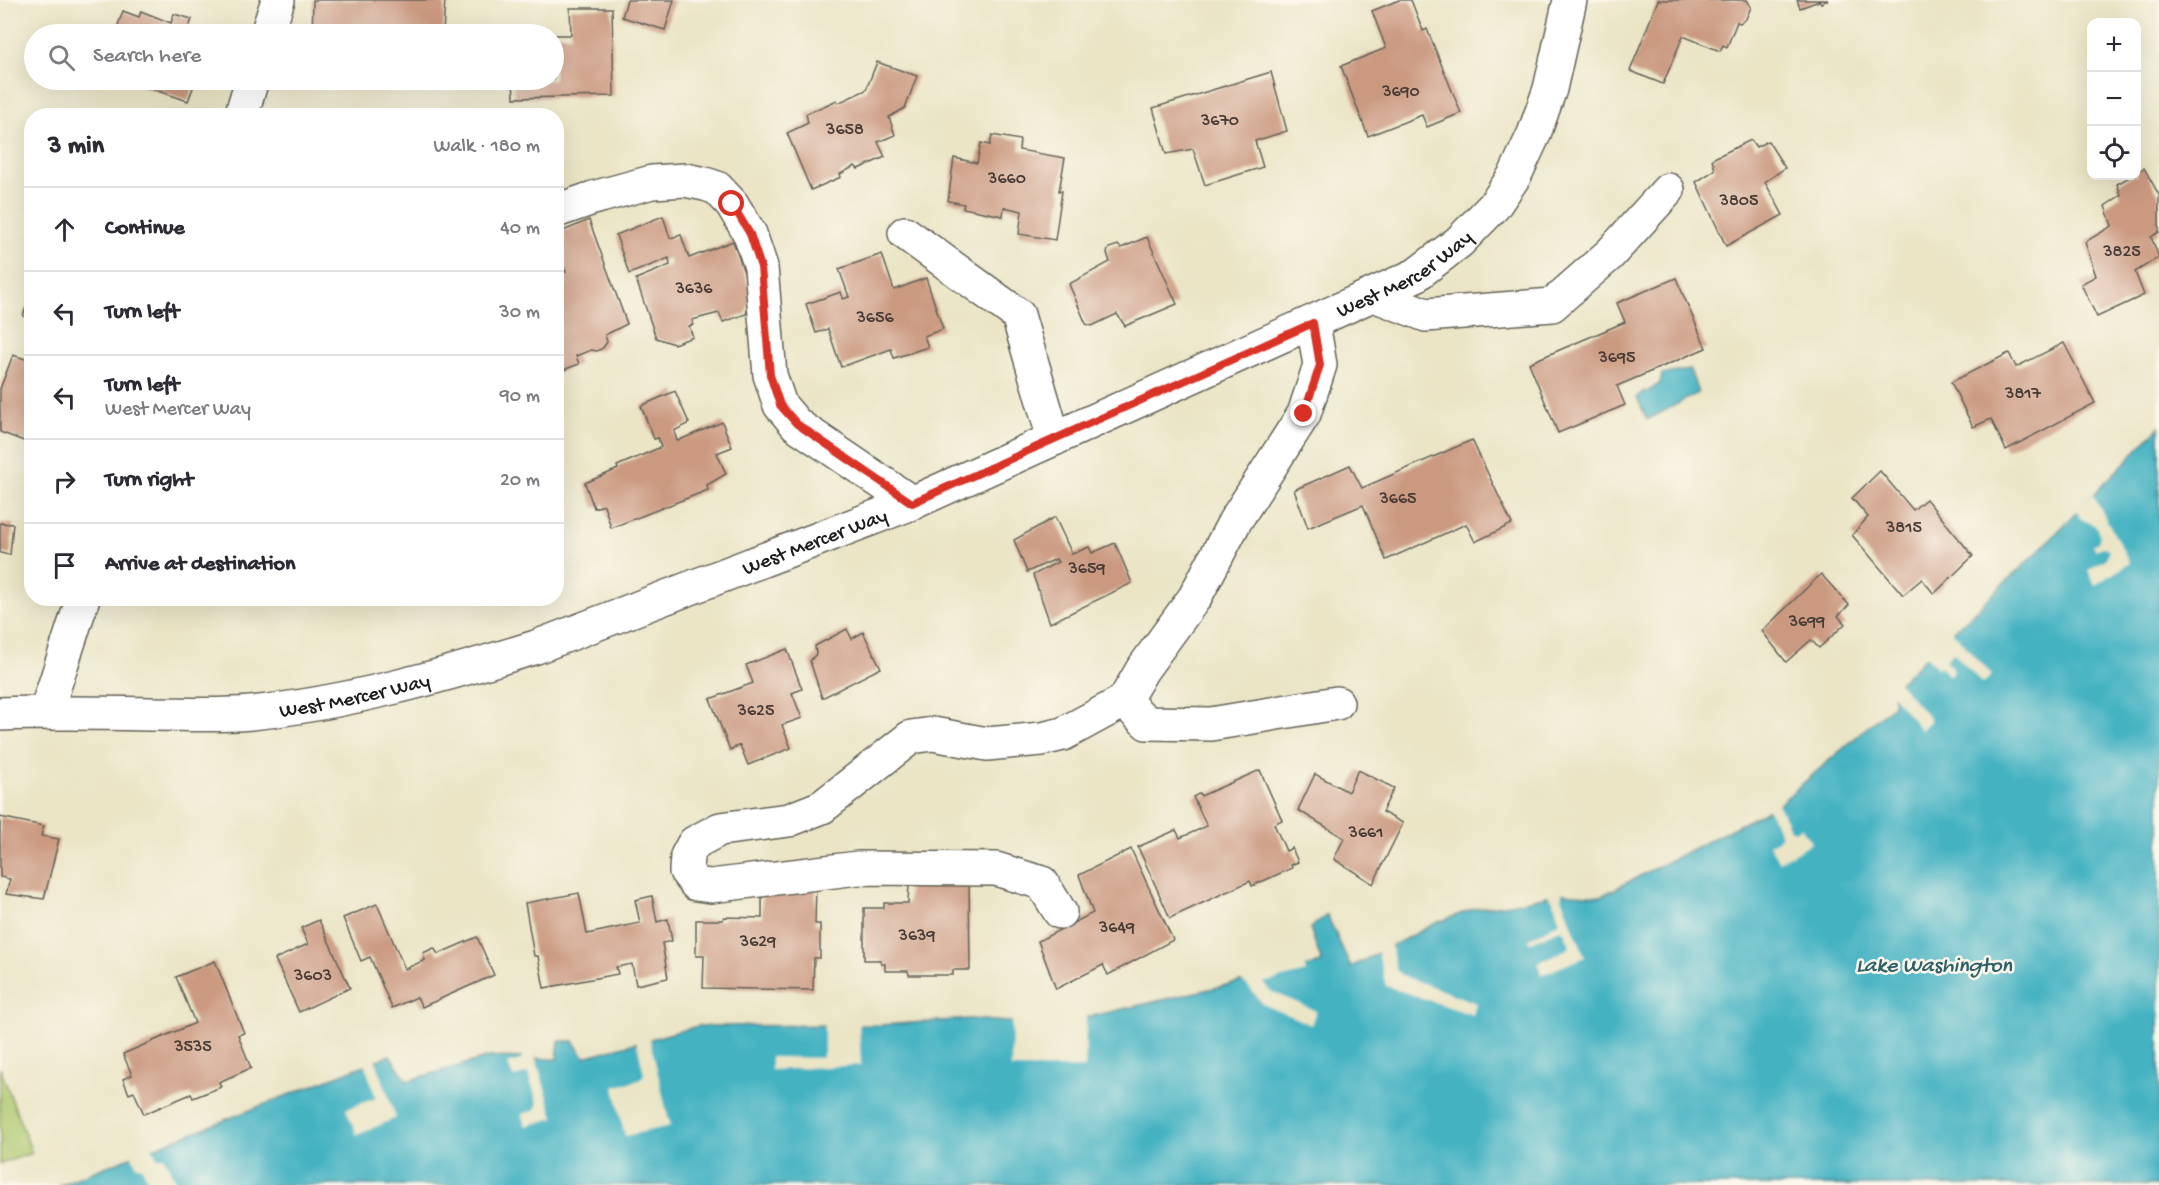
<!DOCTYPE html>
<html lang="en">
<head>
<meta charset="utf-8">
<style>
	:root { --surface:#fff; --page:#f2f2f3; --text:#2b2b33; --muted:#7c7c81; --line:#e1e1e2 }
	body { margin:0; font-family:"Gochi Hand",sans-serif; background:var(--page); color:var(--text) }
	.controls { position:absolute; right:18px; top:18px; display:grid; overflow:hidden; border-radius:12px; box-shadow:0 6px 24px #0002 }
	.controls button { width:54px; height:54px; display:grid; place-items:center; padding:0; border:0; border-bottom:2px solid var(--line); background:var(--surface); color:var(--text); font:30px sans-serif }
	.stop { position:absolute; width:18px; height:18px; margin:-14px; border:4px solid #d93025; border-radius:50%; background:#fff }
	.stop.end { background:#d93025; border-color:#fff; box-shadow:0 2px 6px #0008 }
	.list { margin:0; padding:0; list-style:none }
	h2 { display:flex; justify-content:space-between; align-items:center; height:78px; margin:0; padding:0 24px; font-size:26px }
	h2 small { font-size:20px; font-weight:400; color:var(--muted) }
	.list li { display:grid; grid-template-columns:39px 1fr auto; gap:18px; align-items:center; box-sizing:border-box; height:84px; padding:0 24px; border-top:2px solid var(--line) }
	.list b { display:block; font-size:22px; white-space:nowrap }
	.list p { margin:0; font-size:20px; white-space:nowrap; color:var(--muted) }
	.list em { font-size:20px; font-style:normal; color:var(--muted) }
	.icon { flex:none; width:33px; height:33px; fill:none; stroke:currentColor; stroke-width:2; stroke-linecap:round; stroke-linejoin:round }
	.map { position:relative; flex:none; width:2159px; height:1185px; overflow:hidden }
	.search { position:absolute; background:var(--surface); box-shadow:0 6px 24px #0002; left:24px; top:24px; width:540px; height:66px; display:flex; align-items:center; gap:15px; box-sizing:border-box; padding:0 21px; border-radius:33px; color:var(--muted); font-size:22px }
	.panel { position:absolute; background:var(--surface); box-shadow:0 6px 24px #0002; left:24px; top:108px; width:540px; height:498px; border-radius:24px }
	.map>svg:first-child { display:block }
	.green { fill:#adc76c; stroke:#647244; stroke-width:1.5 }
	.water { fill:#45b2c2; stroke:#30676f; stroke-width:1.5 }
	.pier { fill:#ebe5c6 }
	.building { fill:#cb9980 }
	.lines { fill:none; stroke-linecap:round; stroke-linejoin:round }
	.minor-casing { stroke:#646258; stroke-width:36 }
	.minor { stroke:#fff; stroke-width:33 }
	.route { stroke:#d93025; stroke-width:8 }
	.labels { text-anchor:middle; stroke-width:5; stroke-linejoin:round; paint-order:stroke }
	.number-label { font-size:18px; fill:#483b35 }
	.street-label { font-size:21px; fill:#1c1c1c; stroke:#fbf7ec }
	.water-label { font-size:22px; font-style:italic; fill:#2e6067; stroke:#fbf7ec }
</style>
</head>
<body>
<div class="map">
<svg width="2159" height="1185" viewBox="0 0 2159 1185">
	<rect width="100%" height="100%" fill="#fbf7ec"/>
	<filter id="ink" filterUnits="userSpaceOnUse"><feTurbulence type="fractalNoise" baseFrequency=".0167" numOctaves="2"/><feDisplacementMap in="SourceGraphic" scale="12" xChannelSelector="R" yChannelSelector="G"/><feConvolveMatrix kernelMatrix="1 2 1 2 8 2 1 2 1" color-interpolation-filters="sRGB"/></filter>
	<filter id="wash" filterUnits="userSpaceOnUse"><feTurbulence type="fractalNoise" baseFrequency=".008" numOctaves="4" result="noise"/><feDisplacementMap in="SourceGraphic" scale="24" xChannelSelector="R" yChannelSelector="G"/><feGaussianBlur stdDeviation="1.35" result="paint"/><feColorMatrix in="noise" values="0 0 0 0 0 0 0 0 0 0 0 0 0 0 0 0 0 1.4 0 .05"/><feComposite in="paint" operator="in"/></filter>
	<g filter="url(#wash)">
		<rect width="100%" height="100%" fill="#ebe5c6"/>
		<path class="green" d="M 0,1068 L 32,1153 L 0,1164 Z"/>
		<g class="water">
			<path d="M 1690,370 L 1698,393 L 1647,420 L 1637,397 L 1644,391 L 1646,393 L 1660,383 L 1662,374 Z"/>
			<path d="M 2159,427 L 2159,1185 L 59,1185 L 390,1055 L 407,1081 L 489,1057 L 557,1059 L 559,1041 L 573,1041 L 584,1057 L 698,1026 L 880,1025 L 970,1019 L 1007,1022 L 1084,1018 L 1322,963 L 1310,928 L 1327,915 L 1351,967 L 1436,923 L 1473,909 L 1510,904 L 1562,893 L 1601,896 L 1778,805 L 1893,705 L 1893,688 L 2042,548 Z"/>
		</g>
		<g class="pier">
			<path d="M 2093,495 L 2130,563 L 2095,585 L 2088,570 L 2106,559 L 2109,553 L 2107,548 L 2102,547 L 2096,550 L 2093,545 L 2098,542 L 2100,536 L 2096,526 L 2081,519 L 2076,510 Z"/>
			<path d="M 1951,630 L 1992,675 L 1983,684 L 1953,652 L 1946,661 L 1954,670 L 1949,676 L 1941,666 L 1937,668 L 1925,654 Z"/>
			<path d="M 1896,680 L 1931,720 L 1921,730 L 1890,692 L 1890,686 Z"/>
			<path d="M 1777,801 L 1790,829 L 1795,831 L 1801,827 L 1811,843 L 1779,862 L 1769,844 L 1779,839 L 1781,835 L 1771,814 L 1766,808 Z"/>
			<path d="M 1563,890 L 1561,898 L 1585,957 L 1541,975 L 1538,963 L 1567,949 L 1570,945 L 1564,931 L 1560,929 L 1529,943 L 1529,939 L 1560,922 L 1553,900 L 1546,893 Z"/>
			<path d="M 1390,942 L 1396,969 L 1401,975 L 1476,1003 L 1473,1015 L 1386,986 L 1377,949 Z"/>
			<path d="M 1304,964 L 1306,972 L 1263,983 L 1270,991 L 1316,1011 L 1311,1025 L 1263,1004 L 1248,986 L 1238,979 Z"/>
			<path d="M 1086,1014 L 1085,1068 L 1011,1068 L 1012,1019 Z"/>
			<path d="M 824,1023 L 859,1023 L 861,1065 L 771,1070 L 771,1057 L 821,1058 L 824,1052 Z"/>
			<path d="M 649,1036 L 670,1126 L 625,1136 L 614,1087 L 640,1080 L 644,1074 L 636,1039 Z"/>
			<path d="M 523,1055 L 535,1056 L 554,1118 L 526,1126 L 522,1114 L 534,1111 L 538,1104 L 528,1073 L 513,1077 L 508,1064 L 523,1059 Z"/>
			<path d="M 375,1058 L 396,1118 L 357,1135 L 346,1109 L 376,1098 L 364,1062 Z"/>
			<path d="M 151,1146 L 157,1158 L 164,1157 L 177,1185 L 150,1185 L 141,1166 L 137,1166 L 131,1154 Z"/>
		</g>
		<g id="blocks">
			<g class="building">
				<path d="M 313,0 L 445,0 L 443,34 L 312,34 Z"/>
				<path d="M 627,0 L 674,0 L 665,30 L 622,17 Z"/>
				<path d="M 1399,0 L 1411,0 L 1423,31 L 1427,29 L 1461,113 L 1427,127 L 1422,115 L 1368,136 L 1341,66 L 1386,48 L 1372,11 Z"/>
				<path d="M 1658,0 L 1747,0 L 1751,7 L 1746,19 L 1740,23 L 1737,22 L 1727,47 L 1723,45 L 1720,51 L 1683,36 L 1663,84 L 1630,71 Z"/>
				<path d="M 1797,0 L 1828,0 L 1821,3 L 1819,1 L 1800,8 Z"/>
				<path d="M 570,8 L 612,8 L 614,96 L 514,98 L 513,80 L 554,80 L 554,35 L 571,35 Z"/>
				<path d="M 123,11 L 139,17 L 141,11 L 171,23 L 174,14 L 192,19 L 187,33 L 191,34 L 115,34 Z"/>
				<path d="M 877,62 L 917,76 L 905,108 L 889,117 L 895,135 L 878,142 L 885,157 L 858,169 L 855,166 L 840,174 L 841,177 L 811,190 L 787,133 L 808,123 L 806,114 L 837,100 L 838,103 L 866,90 Z"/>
				<path d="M 1271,72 L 1287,131 L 1255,141 L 1263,167 L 1205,185 L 1193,149 L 1166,154 L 1153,108 Z"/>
				<path d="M 125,80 L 196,80 L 188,101 Z"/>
				<path d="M 992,135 L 1020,140 L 1019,150 L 1065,158 L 1059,191 L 1062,191 L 1055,240 L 1019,234 L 1022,211 L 1004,207 L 1003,216 L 963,208 L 964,204 L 948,201 L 954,158 L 977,163 L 981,143 L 990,145 Z"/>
				<path d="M 1751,140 L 1756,147 L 1768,141 L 1785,168 L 1765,182 L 1783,215 L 1726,246 L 1696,182 L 1715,170 L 1712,159 Z"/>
				<path d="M 2144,168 L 2159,195 L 2159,232 L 2151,237 L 2159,257 L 2135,272 L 2144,295 L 2097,317 L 2081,284 L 2096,276 L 2085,242 L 2112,226 L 2105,206 L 2121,195 L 2117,184 L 2131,176 L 2136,176 L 2136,172 Z"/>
				<path d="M 663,216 L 670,238 L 681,235 L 689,258 L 733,241 L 752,295 L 746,314 L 723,322 L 719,313 L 692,320 L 693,325 L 689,326 L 693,337 L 674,344 L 656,338 L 636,279 L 670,265 L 669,258 L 629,274 L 616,235 Z"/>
				<path d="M 589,220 L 627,324 L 605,335 L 607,342 L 603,348 L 597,351 L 591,350 L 576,356 L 579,364 L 556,373 L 556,275 L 566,272 L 556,248 L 556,234 Z"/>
				<path d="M 1147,237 L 1177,304 L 1125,326 L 1117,314 L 1092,326 L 1086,324 L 1069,284 L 1110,262 L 1107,253 L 1109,248 L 1118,245 L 1121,248 Z"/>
				<path d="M 882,254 L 894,290 L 926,278 L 943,329 L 924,336 L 928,347 L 894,358 L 891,349 L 841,367 L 828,329 L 816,333 L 806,304 L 841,292 L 843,299 L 849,297 L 839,269 Z"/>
				<path d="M 1676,278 L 1706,348 L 1617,386 L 1625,405 L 1558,433 L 1529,363 L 1625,322 L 1617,303 Z"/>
				<path d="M 31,294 L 32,294 L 32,319 L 23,316 Z"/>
				<path d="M 2064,343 L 2095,403 L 2006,450 L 1991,419 L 1973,427 L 1951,382 L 2009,353 L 2016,367 Z"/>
				<path d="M 13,355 L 32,361 L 32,452 L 27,450 L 29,443 L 0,432 L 0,389 Z"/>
				<path d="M 675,391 L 689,423 L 674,431 L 677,441 L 722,422 L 732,447 L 717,453 L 726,474 L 707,485 L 708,490 L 611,528 L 604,505 L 594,508 L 585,483 L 618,469 L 617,466 L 661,447 L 658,438 L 654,439 L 641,406 Z"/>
				<path d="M 1472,440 L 1512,524 L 1475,542 L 1466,524 L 1386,560 L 1363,505 L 1308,528 L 1294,490 L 1350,465 L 1362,488 Z"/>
				<path d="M 1880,471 L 1913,510 L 1926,499 L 1973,556 L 1934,594 L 1922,579 L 1903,595 L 1852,535 L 1868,517 L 1852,498 Z"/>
				<path d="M 1055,517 L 1072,554 L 1089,547 L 1092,553 L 1115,543 L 1132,583 L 1050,623 L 1033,575 L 1058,562 L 1056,559 L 1027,572 L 1014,540 Z"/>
				<path d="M 0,523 L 13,524 L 10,555 L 0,553 Z"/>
				<path d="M 1821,574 L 1849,605 L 1838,616 L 1845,624 L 1819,648 L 1811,640 L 1786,662 L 1762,631 Z"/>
				<path d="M 847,629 L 852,639 L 863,632 L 881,668 L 822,698 L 810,661 L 816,654 L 815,646 Z"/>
				<path d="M 787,649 L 802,689 L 792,693 L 802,718 L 782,725 L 791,748 L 748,765 L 740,745 L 730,750 L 710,699 L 753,683 L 746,665 Z"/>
				<path d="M 1260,770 L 1282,820 L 1274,824 L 1286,851 L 1292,848 L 1298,862 L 1291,865 L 1292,868 L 1252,886 L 1250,881 L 1170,918 L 1138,847 L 1176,830 L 1180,838 L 1207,826 L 1193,797 L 1200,793 L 1201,796 Z"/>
				<path d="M 1358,770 L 1394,788 L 1382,812 L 1403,823 L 1373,884 L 1334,859 L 1344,838 L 1298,810 L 1315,774 L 1348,792 Z"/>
				<path d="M 0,817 L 44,826 L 41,836 L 59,839 L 44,899 L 6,894 L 10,879 L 0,877 Z"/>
				<path d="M 1131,849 L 1173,940 L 1108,975 L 1103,965 L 1056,989 L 1038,941 L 1093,913 L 1079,875 Z"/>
				<path d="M 969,883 L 970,970 L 953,970 L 953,975 L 909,975 L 908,971 L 885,971 L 885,964 L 881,964 L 880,960 L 864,960 L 864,908 L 884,908 L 884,903 L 908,903 L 909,884 Z"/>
				<path d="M 762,885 L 816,886 L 815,924 L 820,924 L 820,958 L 814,958 L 813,990 L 703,988 L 704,956 L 696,956 L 696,920 L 723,920 L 724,917 L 762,918 Z"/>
				<path d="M 579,893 L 587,934 L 640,923 L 635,900 L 652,896 L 657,922 L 668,919 L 672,941 L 662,943 L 668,978 L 636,985 L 632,964 L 616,967 L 618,974 L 544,988 L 538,956 L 534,956 L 525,903 Z"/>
				<path d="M 377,904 L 405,969 L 425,960 L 423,953 L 434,948 L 438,954 L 477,937 L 494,975 L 422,1007 L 417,997 L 392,1008 L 370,957 L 361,961 L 343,918 Z"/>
				<path d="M 319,920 L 350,988 L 299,1012 L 275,959 L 308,944 L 301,928 Z"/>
				<path d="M 215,961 L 244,1033 L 238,1035 L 251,1068 L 219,1082 L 221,1087 L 193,1098 L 191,1094 L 144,1114 L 134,1092 L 129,1094 L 123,1079 L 132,1075 L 123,1054 L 195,1023 L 176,977 Z"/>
			</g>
		</g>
	</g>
	<g filter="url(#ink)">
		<use href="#blocks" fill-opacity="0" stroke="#646258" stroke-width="1.5"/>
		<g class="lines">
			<g class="minor-casing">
				<g id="minor">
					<path d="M 267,34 L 278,0"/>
					<path d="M 241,116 L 252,80"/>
					<path d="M 556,211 L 593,198 L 652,182 L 685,180 L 705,184 L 717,188 L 732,204 L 750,234 L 761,267 L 770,375 L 780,405 L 797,425 L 912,503"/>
					<path d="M 905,233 L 1018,315 L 1054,439"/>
					<path d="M 1374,295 L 1426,315 L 1552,305 L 1610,254 L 1668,190"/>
					<path d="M 1313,323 L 1320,365 L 1304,414 L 1235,521 L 1195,597 L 1142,670 L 1124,701 L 1147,723 L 1211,724 L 1337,703"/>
					<path d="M 46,712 L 83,598"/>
					<path id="s1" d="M 0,714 C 50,712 100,713 151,714 C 184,714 218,716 251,713 C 348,703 443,676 536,647 L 912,503 L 1416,275 L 1459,242 L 1494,206 L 1515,175 L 1534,134 L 1550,89 L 1570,0"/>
					<path d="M 1060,912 L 1042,883 L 996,869 L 858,868 L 711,886 L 696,884 L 686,871 L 687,856 L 694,843 L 720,829 L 789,820 L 822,807 L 911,737 L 933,734 L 987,744 L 1042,739 L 1063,734 L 1124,701"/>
				</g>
			</g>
			<use href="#minor" class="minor"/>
		</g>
	</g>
	<g class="lines" filter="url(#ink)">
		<path class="route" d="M 732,204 L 750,234 L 761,267 L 770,375 L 780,405 L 797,424 L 912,503 L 1313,323 L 1320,365 L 1304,414"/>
	</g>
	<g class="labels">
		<g class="number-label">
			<text x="1401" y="96">3690</text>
			<text x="1220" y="125">3670</text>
			<text x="845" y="134">3658</text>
			<text x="1007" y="183">3660</text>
			<text x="1739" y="205">3805</text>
			<text x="2122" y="256">3825</text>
			<text x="694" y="293">3636</text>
			<text x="875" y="322">3656</text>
			<text x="1617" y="362">3695</text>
			<text x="2023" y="398">3817</text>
			<text x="1398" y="503">3665</text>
			<text x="1904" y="532">3815</text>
			<text x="1087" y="573">3659</text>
			<text x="1807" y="626">3699</text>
			<text x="756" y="715">3625</text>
			<text x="1366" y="837">3661</text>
			<text x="1117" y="932">3649</text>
			<text x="917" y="940">3639</text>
			<text x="758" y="946">3629</text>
			<text x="313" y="980">3603</text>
			<text x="193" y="1051">3535</text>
		</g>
		<g class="street-label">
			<text dy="7" stroke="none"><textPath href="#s1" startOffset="1490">West Mercer Way</textPath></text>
			<text dy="7" stroke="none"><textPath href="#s1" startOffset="842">West Mercer Way</textPath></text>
			<text dy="7" stroke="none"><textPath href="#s1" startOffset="356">West Mercer Way</textPath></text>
		</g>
		<g class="water-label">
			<text x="1934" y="971">Lake Washington</text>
		</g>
	</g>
</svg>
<div class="controls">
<button>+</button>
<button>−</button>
<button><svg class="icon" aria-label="locate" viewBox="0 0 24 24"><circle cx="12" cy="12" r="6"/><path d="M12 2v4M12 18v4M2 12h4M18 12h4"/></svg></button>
</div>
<div class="stop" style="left:732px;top:204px"></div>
<div class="stop end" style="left:1304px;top:414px"></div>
<div class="search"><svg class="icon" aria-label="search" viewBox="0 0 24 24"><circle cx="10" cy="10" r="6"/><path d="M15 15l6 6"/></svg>Search here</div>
<section class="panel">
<h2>3 min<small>Walk · 180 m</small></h2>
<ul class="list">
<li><svg class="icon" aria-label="ahead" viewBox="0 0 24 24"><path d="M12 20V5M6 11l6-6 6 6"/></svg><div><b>Continue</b></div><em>40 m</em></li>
<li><svg class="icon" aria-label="left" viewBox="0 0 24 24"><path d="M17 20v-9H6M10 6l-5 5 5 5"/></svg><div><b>Turn left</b></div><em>30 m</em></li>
<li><svg class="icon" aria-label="left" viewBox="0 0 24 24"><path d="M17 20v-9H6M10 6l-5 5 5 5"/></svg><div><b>Turn left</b><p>West Mercer Way</p></div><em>90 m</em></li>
<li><svg class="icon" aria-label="right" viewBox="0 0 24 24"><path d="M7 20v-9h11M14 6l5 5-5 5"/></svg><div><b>Turn right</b></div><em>20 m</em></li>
<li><svg class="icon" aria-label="arrive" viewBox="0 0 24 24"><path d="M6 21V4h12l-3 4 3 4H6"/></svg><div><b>Arrive at destination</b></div></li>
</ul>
</section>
</div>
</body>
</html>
